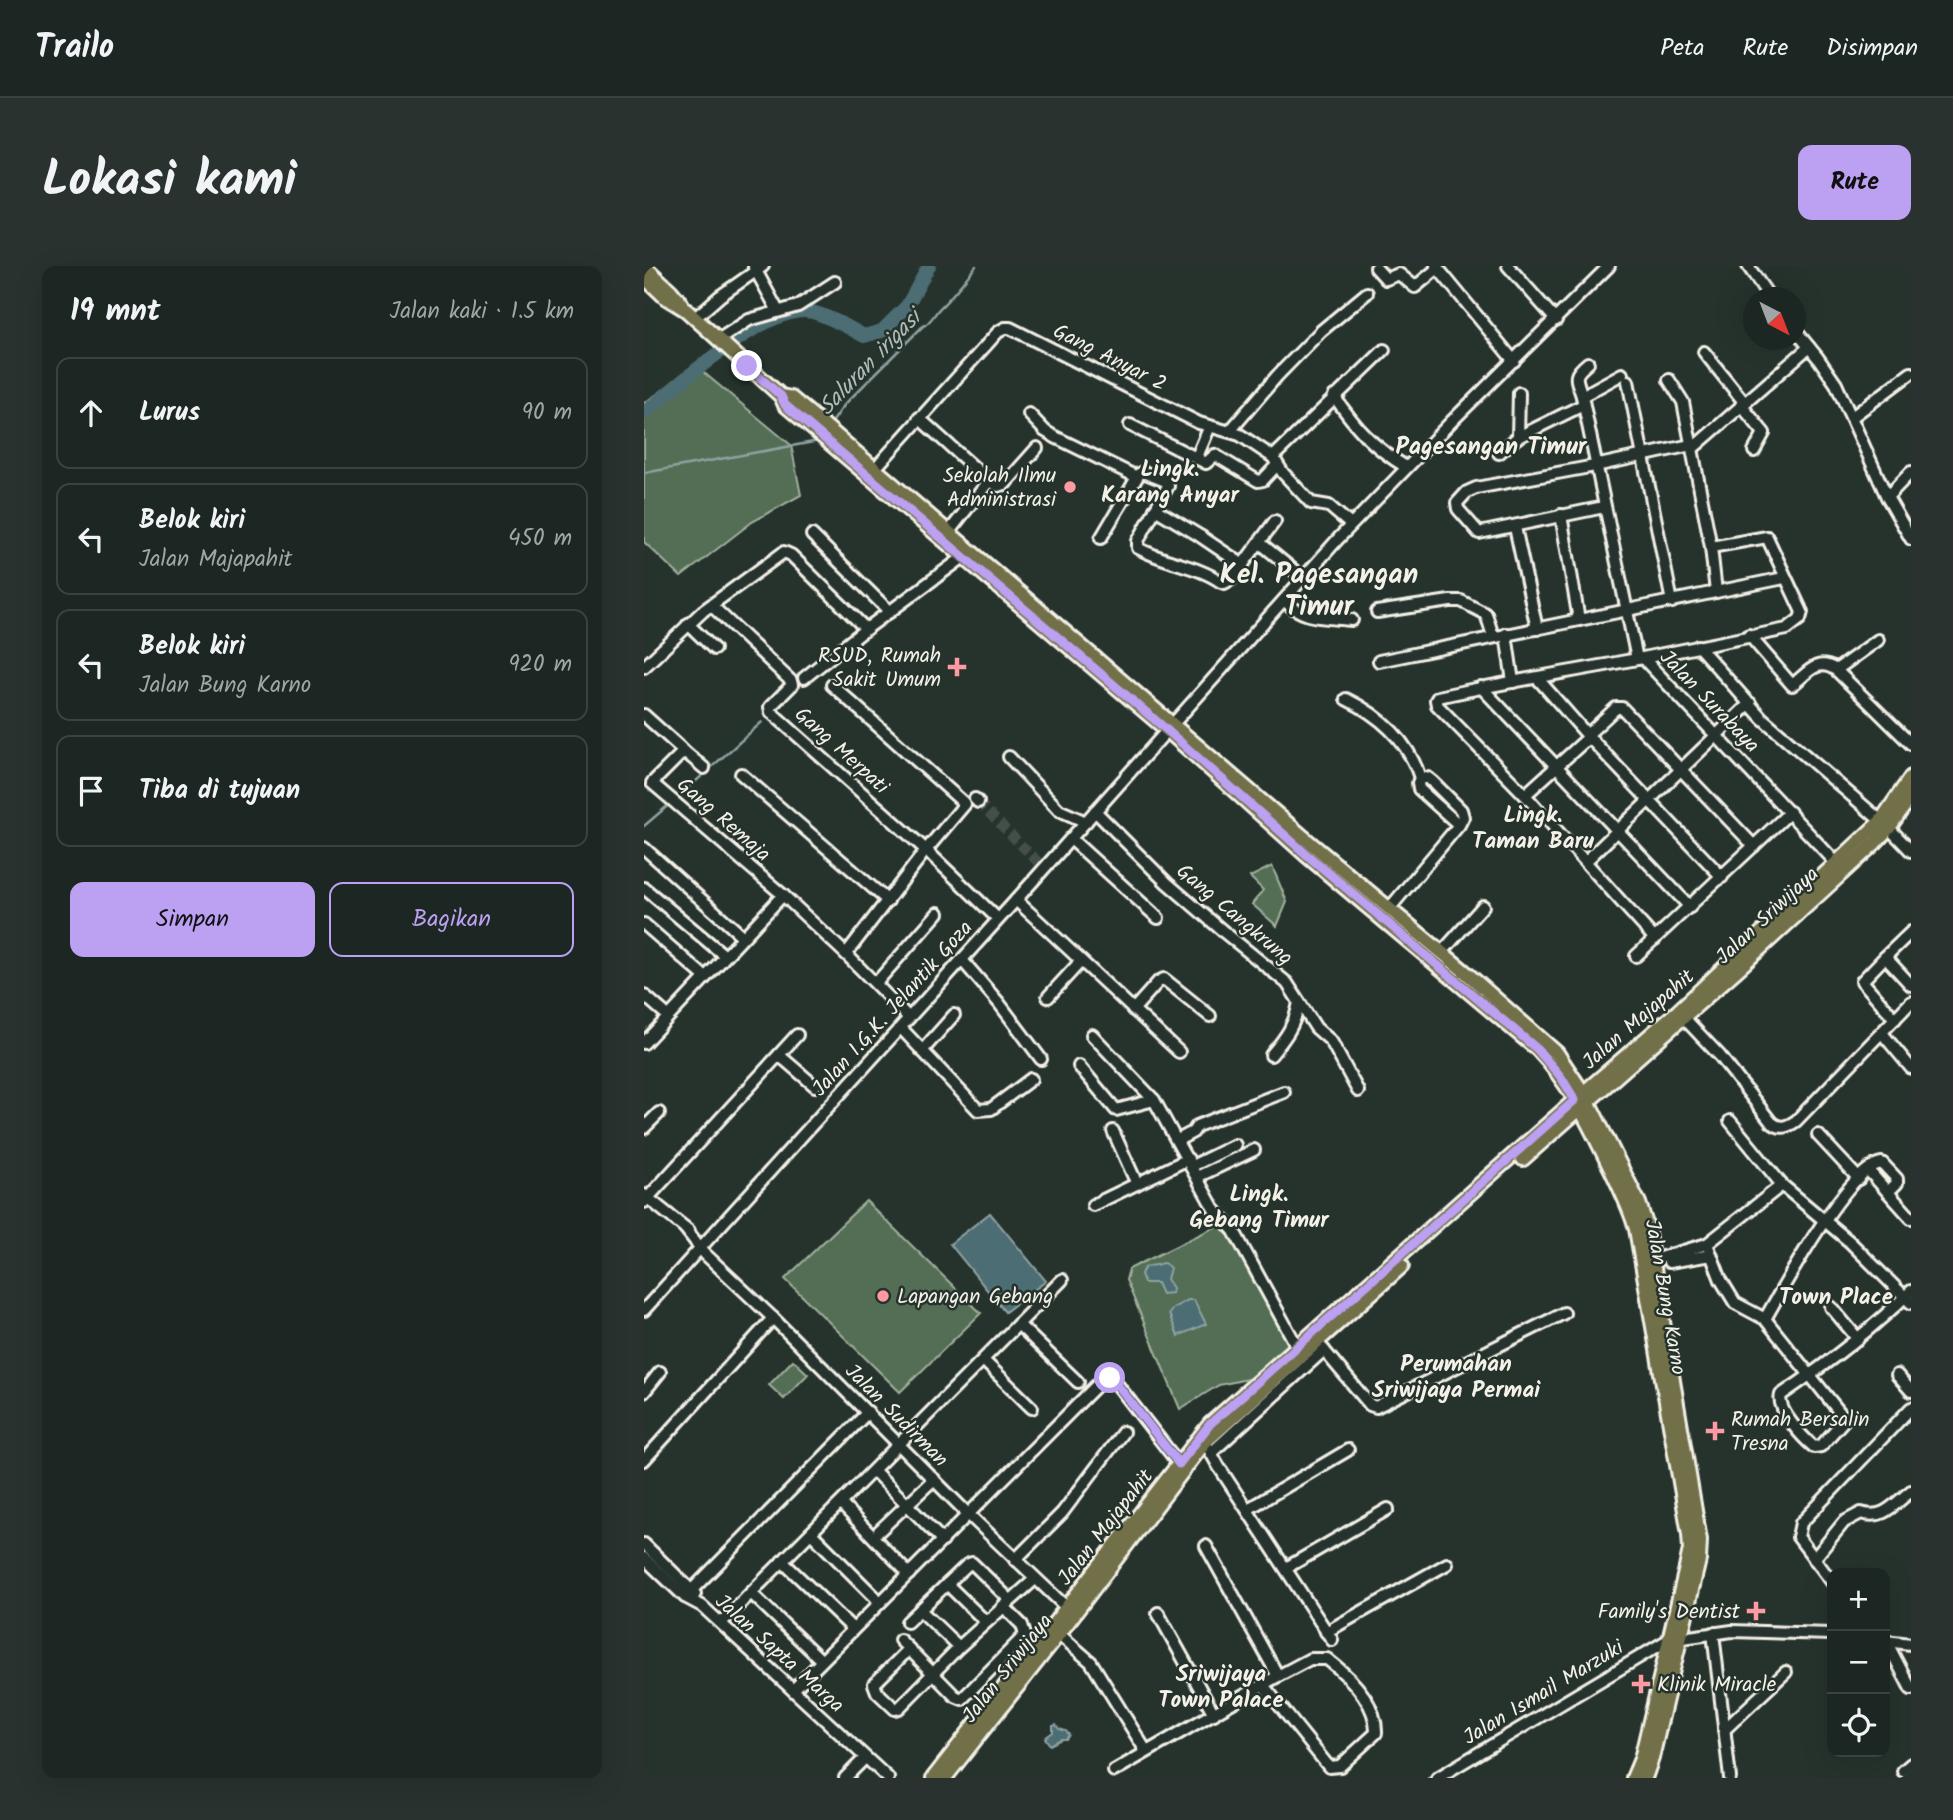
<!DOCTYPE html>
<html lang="id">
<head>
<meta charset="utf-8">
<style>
	:root { --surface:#1c2622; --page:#29322f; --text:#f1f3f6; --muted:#a0a5a5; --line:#3a4340; --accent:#bca0f2 }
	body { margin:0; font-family:Kalam,sans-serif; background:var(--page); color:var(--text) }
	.controls { position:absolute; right:21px; bottom:21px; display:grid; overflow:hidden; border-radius:14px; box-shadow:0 7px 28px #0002 }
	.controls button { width:63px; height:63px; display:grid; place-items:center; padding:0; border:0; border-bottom:2px solid var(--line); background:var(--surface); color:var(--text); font:35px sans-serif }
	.compass { position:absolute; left:1099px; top:21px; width:63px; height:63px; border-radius:50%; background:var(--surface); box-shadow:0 7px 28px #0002; rotate:138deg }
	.stop { position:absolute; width:21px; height:21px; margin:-16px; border:5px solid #bca0f2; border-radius:50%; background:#fff }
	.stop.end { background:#bca0f2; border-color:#fff; box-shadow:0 2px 7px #0008 }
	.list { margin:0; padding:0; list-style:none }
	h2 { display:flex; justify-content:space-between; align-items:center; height:91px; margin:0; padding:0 28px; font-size:30px }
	h2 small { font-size:23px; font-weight:400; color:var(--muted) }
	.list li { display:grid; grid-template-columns:46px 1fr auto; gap:21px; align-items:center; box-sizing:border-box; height:112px; margin:0 14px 14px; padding:0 14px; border:2px solid var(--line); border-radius:14px }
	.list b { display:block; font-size:26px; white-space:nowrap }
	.list p { margin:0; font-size:23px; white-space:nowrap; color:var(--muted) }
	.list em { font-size:23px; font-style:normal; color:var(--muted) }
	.actions { display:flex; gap:14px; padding:21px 28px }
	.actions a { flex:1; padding:16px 0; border:2px solid var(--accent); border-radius:14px; text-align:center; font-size:24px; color:var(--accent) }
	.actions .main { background:var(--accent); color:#111 }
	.icon { flex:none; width:38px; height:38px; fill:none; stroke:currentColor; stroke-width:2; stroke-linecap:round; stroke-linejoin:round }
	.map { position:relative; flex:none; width:1267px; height:1512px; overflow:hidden; border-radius:14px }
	header { display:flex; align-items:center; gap:42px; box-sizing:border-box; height:98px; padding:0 35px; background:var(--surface); border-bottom:2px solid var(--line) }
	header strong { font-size:33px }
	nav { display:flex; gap:38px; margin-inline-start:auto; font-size:24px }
	.intro { display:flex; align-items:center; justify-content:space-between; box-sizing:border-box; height:168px; padding:0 42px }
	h1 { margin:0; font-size:49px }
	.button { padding:18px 32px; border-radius:14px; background:var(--accent); color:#111; font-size:24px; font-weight:700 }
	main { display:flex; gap:42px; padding:0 42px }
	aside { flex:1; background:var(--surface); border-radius:14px; box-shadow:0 7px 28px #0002 }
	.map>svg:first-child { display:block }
	.green { fill:#526e55; stroke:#a3b09e; stroke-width:2 }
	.water { fill:#4c6d73; stroke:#8fa2a2; stroke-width:2 }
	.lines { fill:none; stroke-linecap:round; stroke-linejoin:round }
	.stream { stroke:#8fa2a2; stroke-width:2.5 }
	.river { stroke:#4c6d73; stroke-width:14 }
	.minor-tunnel { stroke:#455049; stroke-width:10; stroke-dasharray:10 5; stroke-linecap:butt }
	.minor-casing { stroke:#f4f1e8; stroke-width:16 }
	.major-casing { stroke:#f4f1e8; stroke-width:18 }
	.minor { stroke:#26332d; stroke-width:10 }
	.major { stroke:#71704a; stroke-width:12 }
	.route { stroke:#bca0f2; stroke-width:9 }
	.poi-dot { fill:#ff9aa2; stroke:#26332d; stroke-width:2.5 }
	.labels { text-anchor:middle; stroke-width:5; stroke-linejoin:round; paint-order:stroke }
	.street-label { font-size:21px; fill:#f4f1e8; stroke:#26332d }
	.poi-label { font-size:21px; fill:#f4f1e8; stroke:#26332d; text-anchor:end }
	.water-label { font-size:23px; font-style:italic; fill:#b1bcb9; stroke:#26332d }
	.neighbourhood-label { font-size:23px; font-weight:bold; fill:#f4f1e8; stroke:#26332d }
	.quarter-label { font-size:24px; font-weight:bold; fill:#f4f1e8; stroke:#26332d }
	.district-label { font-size:28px; font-weight:bold; fill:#f4f1e8; stroke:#26332d }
</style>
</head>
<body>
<header>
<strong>Trailo</strong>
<nav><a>Peta</a><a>Rute</a><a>Disimpan</a></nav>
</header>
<div class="intro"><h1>Lokasi kami</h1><a class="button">Rute</a></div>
<main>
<aside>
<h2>19 mnt<small>Jalan kaki · 1.5 km</small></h2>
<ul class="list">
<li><svg class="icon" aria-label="ahead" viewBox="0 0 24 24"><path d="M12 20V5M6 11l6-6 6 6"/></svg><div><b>Lurus</b></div><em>90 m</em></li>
<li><svg class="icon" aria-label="left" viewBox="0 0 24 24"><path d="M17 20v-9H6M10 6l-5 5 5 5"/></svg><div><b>Belok kiri</b><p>Jalan Majapahit</p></div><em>450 m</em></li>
<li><svg class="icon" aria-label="left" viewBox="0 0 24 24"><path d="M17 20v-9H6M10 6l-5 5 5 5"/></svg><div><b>Belok kiri</b><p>Jalan Bung Karno</p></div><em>920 m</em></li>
<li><svg class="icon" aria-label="arrive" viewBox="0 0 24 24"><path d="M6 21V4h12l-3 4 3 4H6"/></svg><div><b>Tiba di tujuan</b></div></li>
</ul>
<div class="actions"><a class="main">Simpan</a><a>Bagikan</a></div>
</aside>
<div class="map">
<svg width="1267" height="1512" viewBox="0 0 1267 1512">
	<rect width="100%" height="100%" fill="#26332d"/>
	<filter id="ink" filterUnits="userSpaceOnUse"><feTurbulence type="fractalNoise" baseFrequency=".0143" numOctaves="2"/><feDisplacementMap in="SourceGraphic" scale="14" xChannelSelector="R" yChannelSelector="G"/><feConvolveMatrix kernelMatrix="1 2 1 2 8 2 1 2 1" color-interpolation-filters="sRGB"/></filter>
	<g filter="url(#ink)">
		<g class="green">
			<path d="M 53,101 L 147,179 L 157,229 L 108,256 L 37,311 L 0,276 L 0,137 Z"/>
			<path d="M 628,600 L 643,636 L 633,660 L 608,638 L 619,624 L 606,611 Z"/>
			<path d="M 222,935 L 337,1047 L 256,1126 L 141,1013 Z"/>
			<path d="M 581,960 L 650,1077 L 623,1097 L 608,1112 L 575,1119 L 536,1143 L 482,1014 L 485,1003 L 571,961 Z"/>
			<path d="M 149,1094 L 164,1108 L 140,1133 L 125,1119 Z"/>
		</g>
		<g class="water">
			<path d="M 346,947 L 402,1015 L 361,1046 L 306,978 Z"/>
			<path d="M 518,997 L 522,998 L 526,1002 L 523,1013 L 529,1022 L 528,1027 L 518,1028 L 513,1017 L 500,1017 L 497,1008 C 501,996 509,1002 518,997 Z"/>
			<path d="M 544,1034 L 550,1034 L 562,1058 L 534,1070 L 525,1048 L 529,1042 Z"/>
			<path d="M 412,1459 L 415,1463 L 422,1465 L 425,1469 L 422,1473 L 417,1473 L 406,1479 L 401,1472 L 409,1466 L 409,1460 Z"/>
		</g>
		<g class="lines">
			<g class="stream">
				<path d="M 187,158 L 201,138 L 278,61 C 288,56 290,47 298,40 C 310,28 321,14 332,0"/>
				<path d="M 0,207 L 175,175"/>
				<path d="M 32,533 L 118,456"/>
				<path d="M 0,560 L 27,537"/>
				<path d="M 784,1512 L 792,1506"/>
			</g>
			<path class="river" d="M 0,147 C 35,118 117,44 161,45 C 175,45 208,63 220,70 L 238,65 L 263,40 L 285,0"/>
			<path class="minor-tunnel" d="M 334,536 L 396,598"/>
			<g class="minor-casing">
				<g id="minor">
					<path d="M 792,0 L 870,95"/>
					<path d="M 864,0 L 912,54"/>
					<path d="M 1104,0 L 1126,32"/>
					<path d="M 110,1 L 134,45"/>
					<path d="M 732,2 L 742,13 L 755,8 L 771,21 L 794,2"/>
					<path d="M 51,52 L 76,30 L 119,0"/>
					<path d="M 1152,65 L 1174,92 L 1192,118 L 1243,231 L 1267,273"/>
					<path d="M 74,74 L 105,54 L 154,40 L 191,16"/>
					<path d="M 1060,86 L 1100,136"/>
					<path d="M 944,97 C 928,110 932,111 938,130 L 993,393 L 999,392 L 1198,603"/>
					<path d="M 1025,114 L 1039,136 L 1067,281 L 1072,326"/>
					<path d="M 984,115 L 1028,336"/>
					<path d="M 690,130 C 712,162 729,181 762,201"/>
					<path d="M 938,130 L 978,108"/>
					<path d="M 1097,139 L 1120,167 L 1110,185"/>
					<path d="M 385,148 L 401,165 L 411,171 L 493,211"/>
					<path d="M 1208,151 L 1267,107"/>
					<path d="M 275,152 L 345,215 L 354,220 L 361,218 L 393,182"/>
					<path d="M 486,159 L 562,197 L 571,189 L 614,215 L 619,214 L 633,199"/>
					<path d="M 586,165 L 633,110 L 677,65 L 723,27"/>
					<path d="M 874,171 L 875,127"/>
					<path d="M 1048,183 L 1165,81"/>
					<path d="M 855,187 L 874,171 L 939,139"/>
					<path d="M 629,191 L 740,84"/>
					<path d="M 552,193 L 566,160"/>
					<path d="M 227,207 L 354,66 L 361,62 L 366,62 L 555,157 L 596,169 L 629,191 L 639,207 L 667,237 L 685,240 L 707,259"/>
					<path d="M 1243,231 L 1267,206"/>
					<path d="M 960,241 L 835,267 L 814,243 L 813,237 L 823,226 L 832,222 L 951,200 L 1047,179"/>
					<path d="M 511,243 L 556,270 L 599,299"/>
					<path d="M 917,249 L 935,354"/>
					<path d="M 871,261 L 893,363"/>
					<path d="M 304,267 L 345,215"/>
					<path d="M 168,269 L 246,346"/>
					<path d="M 457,272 L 495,208 L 499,206 L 522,215 L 524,220 L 494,275 L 494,282 C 521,297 552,299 577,316 L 580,317 L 588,313 L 631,255"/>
					<path d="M 615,276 L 659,312"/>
					<path d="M 640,334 C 658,354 682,351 708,354"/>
					<path d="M 68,340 L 147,415 L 148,419 L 126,441 L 127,446 L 282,584 L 354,653"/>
					<path d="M 733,346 L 806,335 L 817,335 L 842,348 L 849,370"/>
					<path d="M 44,358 L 70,383"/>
					<path d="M 862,368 L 869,416"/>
					<path d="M 1105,369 L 1148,419 C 1164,407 1173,391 1192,404 L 1267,478"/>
					<path d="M 1054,380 L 1118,452 L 1245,562 L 1267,585"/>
					<path d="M 999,392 L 1143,363 L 1156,353 L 1158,346 L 1123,271 L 1067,281"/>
					<path d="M 993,393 C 926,406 860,416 794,431 L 792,434 L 793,439 L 881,529 L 1011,673"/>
					<path d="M 735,395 L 1140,312"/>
					<path d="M 0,401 L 59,345 L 140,286 L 147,289 L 222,363 L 325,287"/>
					<path d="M 1192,404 L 1234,374"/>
					<path d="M 160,412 L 222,363"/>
					<path d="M 894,413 L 945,471 L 1078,611"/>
					<path d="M 188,419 L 321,538 L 282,584 L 202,688"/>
					<path d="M 837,421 L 1046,641"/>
					<path d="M 702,433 C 737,450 764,474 776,512"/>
					<path d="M 0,449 L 40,485 L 8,517 L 139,629"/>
					<path d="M 943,469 L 972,442 L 978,442 L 1110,580"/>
					<path d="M 40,485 L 60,502"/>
					<path d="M 365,491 L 415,544 L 442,556"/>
					<path d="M 97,508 L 244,635"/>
					<path d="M 881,529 L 945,471"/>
					<path d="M 331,533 L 334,536"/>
					<path d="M 451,545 L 523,617 L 580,666 L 643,717 L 672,762 L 687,775 L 714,825"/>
					<path d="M 427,573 L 514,652"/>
					<path d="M 0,582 L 98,670"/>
					<path d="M 942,595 L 1106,437"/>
					<path d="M 0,622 L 81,690"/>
					<path d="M 372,634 L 535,786"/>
					<path d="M 745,643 L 815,559 L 819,551 L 817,544 L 789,516 L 784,512 L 776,512 L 774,517 L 775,523 L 815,559"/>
					<path d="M 0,658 L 61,711"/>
					<path d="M 1267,666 L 1241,691 L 1267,719"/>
					<path d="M 798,686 L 839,640"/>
					<path d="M 992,690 L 1146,546"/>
					<path d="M 1241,691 L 1218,715 L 1251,753"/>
					<path d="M 318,694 L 355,737 L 397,793"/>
					<path d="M 232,717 L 294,647"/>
					<path d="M 0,729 L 24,750"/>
					<path d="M 404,731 L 437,695"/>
					<path d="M 489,744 L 514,716 L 520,713 L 566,750"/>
					<path d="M 1040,752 L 1076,790 L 1127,856 C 1136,864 1143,861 1152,855 L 1267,736"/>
					<path d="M 257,762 L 334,844 L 347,843 L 387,813"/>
					<path d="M 1238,767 L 1267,802"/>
					<path d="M 448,769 L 510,834"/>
					<path d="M 0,777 L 139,629 L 202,688 L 265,752"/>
					<path d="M 278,785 L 310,749"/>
					<path d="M 135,789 L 171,820"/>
					<path d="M 627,789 C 642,771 651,759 655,736"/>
					<path d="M 435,800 L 472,844 L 510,834 L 570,943 L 590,965 L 656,1086"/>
					<path d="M 1086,855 L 1138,919 L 1206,976 L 1267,1037"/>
					<path d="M 0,862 L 15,847"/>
					<path d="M 469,865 L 493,918"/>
					<path d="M 1174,869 L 1215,913"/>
					<path d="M 534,874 L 549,866 L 553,860 L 640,826"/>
					<path d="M 548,900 L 591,879"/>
					<path d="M 1224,904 L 1267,952"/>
					<path d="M 553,911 L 610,884"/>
					<path d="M 0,929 L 45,965"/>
					<path d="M 0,936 L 153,769"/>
					<path d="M 449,939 L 544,893"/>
					<path d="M 41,962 L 61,988 L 129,1052 L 324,1248 L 423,1342"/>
					<path d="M 1063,978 L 1077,1014 L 1091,1037 L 1121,1053 L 1201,1153 L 1177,1180 L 1170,1181 C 1159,1172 1132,1143 1137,1129 C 1183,1098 1227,1064 1267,1025"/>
					<path d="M 1009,994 L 1063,978 L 1138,919"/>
					<path d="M 1025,996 L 1067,989"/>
					<path d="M 1187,1041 L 1214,1073"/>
					<path d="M 0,1044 L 372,634 L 694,273 L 808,155 L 965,0"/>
					<path d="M 1121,1053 C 1138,1023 1205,900 1238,897 L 1253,913 L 1253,917 L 1244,926"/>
					<path d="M 374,1058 L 434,1116"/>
					<path d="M 673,1076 L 726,1139 L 732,1141 L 920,1047"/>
					<path d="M 339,1094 L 388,1142"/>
					<path d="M 1253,1109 L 1267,1125"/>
					<path d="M 0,1126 L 16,1106"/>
					<path d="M 561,1176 L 575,1201 L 688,1374"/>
					<path d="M 567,1187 L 680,1084"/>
					<path d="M 0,1194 L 129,1052"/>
					<path d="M 230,1205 L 299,1275"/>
					<path d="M 197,1238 L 265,1308"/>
					<path d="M 604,1243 L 704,1184"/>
					<path d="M 235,1265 L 290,1213"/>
					<path d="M 167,1267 L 236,1336"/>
					<path d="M 0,1278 L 51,1328"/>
					<path d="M 562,1280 L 634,1410"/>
					<path d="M 0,1292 L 41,1331 L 58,1340 L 244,1512"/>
					<path d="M 1170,1293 L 1200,1256 L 1217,1247 C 1240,1254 1249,1239 1267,1225"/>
					<path d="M 371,1294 L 418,1247 L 479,1166"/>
					<path d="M 138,1295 L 208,1362"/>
					<path d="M 642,1302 L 744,1243"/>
					<path d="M 1188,1316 L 1154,1271 L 1157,1257 L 1267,1142"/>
					<path d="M 303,1318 L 342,1356"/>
					<path d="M 107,1327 L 177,1394"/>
					<path d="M 41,1331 L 224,1146"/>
					<path d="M 276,1344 L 315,1381"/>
					<path d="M 514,1347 L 570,1448"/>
					<path d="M 263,1356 L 323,1299 L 328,1297 L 366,1334"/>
					<path d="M 77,1357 L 418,1014"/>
					<path d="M 682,1366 L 803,1298"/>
					<path d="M 1069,1367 L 1086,1512"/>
					<path d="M 415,1368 L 447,1396 L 502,1485"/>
					<path d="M 256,1374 L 311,1430 L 318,1433 L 381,1369 L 378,1359 L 359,1340"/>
					<path d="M 1241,1375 L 1267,1378"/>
					<path d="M 1242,1375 L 1267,1423"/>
					<path d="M 265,1383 L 230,1418 L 233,1426 L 251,1443 L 255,1442 L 315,1381 L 391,1313"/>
					<path d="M 149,1424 L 459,1113 L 466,1112 L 472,1117 L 535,1198"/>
					<path d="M 1080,1464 L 1142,1406"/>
					<path d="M 470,1505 L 634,1410 L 666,1393 L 683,1393 C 705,1410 733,1437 732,1467 L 696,1500 L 685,1501 L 619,1419"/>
					<path d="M 1259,1505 L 1267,1498"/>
					<path d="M 201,1512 L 221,1492"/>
					<path d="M 793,1512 L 1024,1374 L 1088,1365 L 1188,1368"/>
				</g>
			</g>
			<g class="major-casing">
				<g id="major">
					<path d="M 0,0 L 27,25 L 37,37"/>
					<path d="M 0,11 L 21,31 L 42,44 L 137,130 L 141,139 L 524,465 L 662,589 L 893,783 C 924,815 943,854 962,893 C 973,916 985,939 992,963 L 1045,1268 L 1046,1283 L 1042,1302 L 997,1493 L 989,1512"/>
					<path d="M 137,130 L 147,132 L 181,160 L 670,580 L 819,704 L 913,787 L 942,831 L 995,937 L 1003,961 L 1056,1274 L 1055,1294 L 1008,1492 L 1001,1512"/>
					<path d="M 879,893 L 1094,703 L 1231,577 L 1245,562 L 1267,530"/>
					<path d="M 289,1512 L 566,1158 L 931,834 L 1034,745 L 1236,556 L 1267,511"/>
					<path d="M 301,1512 L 415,1368 L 561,1176 L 758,1000"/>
				</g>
			</g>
			<use href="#minor" class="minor"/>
			<use href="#major" class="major"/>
		</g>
	</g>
	<g class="lines" filter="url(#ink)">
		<path class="route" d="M 103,100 L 137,130 L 141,139 L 524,465 L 663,589 L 893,783 L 917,811 L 931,834 L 566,1158 L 535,1198 L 472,1117 L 466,1112"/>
	</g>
	<g class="poi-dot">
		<circle cx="426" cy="221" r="7"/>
		<path d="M309.5 390.5h7v7h7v7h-7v7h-7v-7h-7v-7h7z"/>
		<circle cx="239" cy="1030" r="7"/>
		<path d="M1067.5 1154.5h7v7h7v7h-7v7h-7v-7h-7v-7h7z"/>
		<path d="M1108.5 1334.5h7v7h7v7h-7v7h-7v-7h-7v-7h7z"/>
		<path d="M993.5 1407.5h7v7h7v7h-7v7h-7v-7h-7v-7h7z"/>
	</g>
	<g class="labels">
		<g class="street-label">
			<text transform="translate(466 91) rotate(27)" y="7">Gang Anyar 2</text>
			<text transform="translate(1066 435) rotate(46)" y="7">Jalan Surabaya</text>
			<text transform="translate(198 484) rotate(42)" y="7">Gang Merpati</text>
			<text transform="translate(80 553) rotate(41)" y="7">Gang Remaja</text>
			<text transform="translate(591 648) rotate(40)" y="7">Gang Cangkrung</text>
			<text transform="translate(1123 649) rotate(-43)" y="7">Jalan Sriwijaya</text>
			<text transform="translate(248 742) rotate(-48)" y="7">Jalan I.G.K. Jelantik Goza</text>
			<text transform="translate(994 753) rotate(-41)" y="7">Jalan Majapahit</text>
			<text transform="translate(1022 1031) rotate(80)" y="7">Jalan Bung Karno</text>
			<text transform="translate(253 1149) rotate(45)" y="7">Jalan Sudirman</text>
			<text transform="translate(461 1261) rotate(-52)" y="7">Jalan Majapahit</text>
			<text transform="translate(136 1387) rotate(42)" y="7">Jalan Sapta Marga</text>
			<text transform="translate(363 1402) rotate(-52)" y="7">Jalan Sriwijaya</text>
			<text transform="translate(899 1426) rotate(-31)" y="7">Jalan Ismail Marzuki</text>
		</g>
		<g class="poi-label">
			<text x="412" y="216">Sekolah Ilmu<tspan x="412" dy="24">Administrasi</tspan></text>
			<text x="297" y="396">RSUD, Rumah<tspan x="297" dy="24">Sakit Umum</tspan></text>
			<text x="253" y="1037" text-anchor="start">Lapangan Gebang</text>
			<text x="1087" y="1160" text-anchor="start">Rumah Bersalin<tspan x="1087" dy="24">Tresna</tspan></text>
			<text x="1096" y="1352">Family's Dentist</text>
			<text x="1013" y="1425" text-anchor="start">Klinik Miracle</text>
		</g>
		<g class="water-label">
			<text transform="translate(225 96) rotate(-46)" y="8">Saluran irigasi</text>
		</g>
		<g class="neighbourhood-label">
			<text x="526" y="210">Lingk.<tspan x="526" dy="26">Karang Anyar</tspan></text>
			<text x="889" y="556">Lingk.<tspan x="889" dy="26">Taman Baru</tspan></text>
			<text x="615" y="935">Lingk.<tspan x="615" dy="26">Gebang Timur</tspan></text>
			<text x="1192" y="1038">Town Place</text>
			<text x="812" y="1105">Perumahan<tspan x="812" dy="26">Sriwijaya Permai</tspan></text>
			<text x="577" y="1415">Sriwijaya<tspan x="577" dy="26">Town Palace</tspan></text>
		</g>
		<g class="quarter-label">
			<text x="847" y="188">Pagesangan Timur</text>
		</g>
		<g class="district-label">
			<text x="675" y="317">Kel. Pagesangan<tspan x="675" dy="32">Timur</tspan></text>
		</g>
	</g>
</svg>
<div class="controls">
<button>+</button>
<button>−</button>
<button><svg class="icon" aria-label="locate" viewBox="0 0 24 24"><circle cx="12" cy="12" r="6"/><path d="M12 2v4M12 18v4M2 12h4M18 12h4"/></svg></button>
</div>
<svg class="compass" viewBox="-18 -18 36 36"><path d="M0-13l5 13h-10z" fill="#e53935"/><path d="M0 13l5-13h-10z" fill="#a0a5a5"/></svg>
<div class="stop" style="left:466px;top:1112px"></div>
<div class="stop end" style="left:103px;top:100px"></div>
</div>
</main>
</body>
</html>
